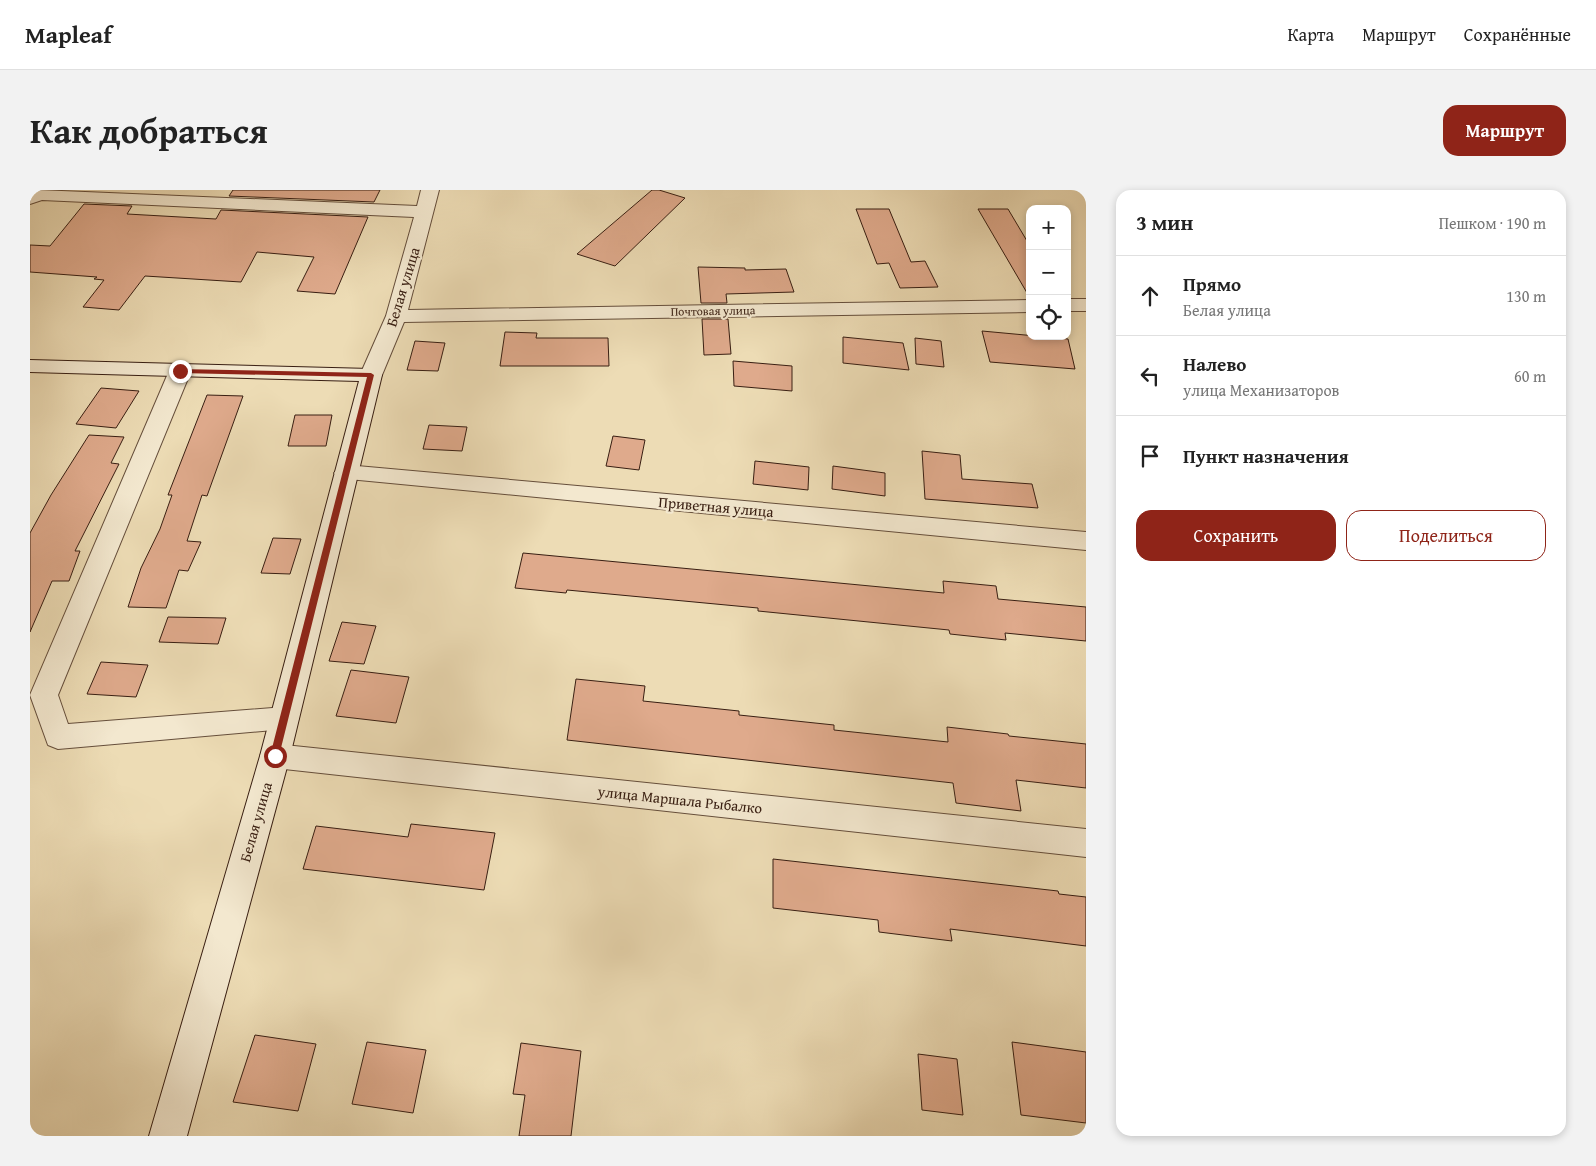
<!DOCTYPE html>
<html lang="ru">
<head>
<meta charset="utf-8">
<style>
	:root { --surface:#fff; --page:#f2f2f2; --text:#222; --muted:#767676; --line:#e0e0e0; --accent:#8f2418 }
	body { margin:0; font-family:"Gentium Book Plus",serif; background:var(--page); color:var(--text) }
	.controls { position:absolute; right:15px; top:15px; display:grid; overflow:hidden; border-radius:10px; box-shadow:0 2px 8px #0003 }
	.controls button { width:45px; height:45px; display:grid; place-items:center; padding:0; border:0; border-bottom:1px solid var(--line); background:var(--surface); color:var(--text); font:25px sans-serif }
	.stop { position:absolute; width:15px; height:15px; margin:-11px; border:4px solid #8f2418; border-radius:50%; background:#fff }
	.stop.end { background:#8f2418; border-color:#fff; box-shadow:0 1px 5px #0008 }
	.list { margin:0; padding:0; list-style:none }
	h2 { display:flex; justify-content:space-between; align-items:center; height:65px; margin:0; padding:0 20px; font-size:21px }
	h2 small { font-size:16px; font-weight:400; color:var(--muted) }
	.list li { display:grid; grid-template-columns:32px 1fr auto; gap:15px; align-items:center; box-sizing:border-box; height:80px; padding:0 20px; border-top:1px solid var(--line) }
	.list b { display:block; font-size:19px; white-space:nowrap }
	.list p { margin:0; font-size:16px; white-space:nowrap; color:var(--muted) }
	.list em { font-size:16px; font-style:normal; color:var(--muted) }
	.actions { display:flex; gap:10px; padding:15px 20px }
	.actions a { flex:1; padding:11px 0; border:1px solid var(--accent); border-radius:15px; text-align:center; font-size:18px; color:var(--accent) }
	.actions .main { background:var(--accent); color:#fff }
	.icon { flex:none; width:28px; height:28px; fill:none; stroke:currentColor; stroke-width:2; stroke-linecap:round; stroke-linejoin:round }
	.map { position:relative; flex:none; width:1056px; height:946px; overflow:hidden; border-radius:15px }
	header { display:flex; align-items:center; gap:30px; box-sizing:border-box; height:70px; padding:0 25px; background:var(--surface); border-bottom:1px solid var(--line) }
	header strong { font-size:24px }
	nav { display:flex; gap:28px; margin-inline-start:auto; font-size:18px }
	.intro { display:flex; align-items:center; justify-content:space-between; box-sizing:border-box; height:120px; padding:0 30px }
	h1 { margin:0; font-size:35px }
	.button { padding:12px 22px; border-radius:15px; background:var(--accent); color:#fff; font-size:18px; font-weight:700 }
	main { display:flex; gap:30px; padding:0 30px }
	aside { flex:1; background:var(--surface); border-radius:15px; box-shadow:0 2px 8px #0003 }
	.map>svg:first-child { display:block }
	.building { fill:#dfaa8c; stroke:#381e12 }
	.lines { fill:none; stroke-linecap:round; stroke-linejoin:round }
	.street-casing { stroke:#654e3b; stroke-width:2 }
	.secondary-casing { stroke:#381e12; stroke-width:2 }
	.street { fill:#f3e8cf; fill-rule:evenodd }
	.secondary { fill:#f3e8cf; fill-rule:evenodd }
	.route { fill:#8f2418 }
	.labels { text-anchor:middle; stroke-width:4.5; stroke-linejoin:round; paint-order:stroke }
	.far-street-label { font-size:12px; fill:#381e12; stroke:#f3e8cf }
	.street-label { font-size:15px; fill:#381e12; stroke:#f3e8cf }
</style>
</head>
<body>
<header>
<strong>Mapleaf</strong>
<nav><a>Карта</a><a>Маршрут</a><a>Сохранённые</a></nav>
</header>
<div class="intro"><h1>Как добраться</h1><a class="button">Маршрут</a></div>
<main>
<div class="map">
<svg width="1056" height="946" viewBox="0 0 1056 946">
	<rect width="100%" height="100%" fill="#eddcb5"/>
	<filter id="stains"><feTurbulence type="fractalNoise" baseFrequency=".004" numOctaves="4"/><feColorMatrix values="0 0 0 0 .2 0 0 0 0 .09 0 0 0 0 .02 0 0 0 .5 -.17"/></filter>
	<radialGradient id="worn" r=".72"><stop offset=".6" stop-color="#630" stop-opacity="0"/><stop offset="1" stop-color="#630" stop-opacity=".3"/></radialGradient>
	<g class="building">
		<path d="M 203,0 L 350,0 L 344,12 L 199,6 Z"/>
		<path d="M 622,0 L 629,0 L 655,8 L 585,76 L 547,64 Z"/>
		<path d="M 54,14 L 102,16 L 97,24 L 186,29 L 191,20 L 338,27 L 305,104 L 267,101 L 284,67 L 227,62 L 211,92 L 115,86 L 89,120 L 53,117 L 74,90 L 64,89 L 67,87 L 0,82 L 0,55 L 20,56 Z"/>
		<path d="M 826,19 L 859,19 L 881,72 L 895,71 L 908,97 L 870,98 L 859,73 L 847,74 Z"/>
		<path d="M 948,19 L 978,19 L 1000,56 L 1000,108 Z"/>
		<path d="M 668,77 L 715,78 L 715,80 L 756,79 L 764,102 L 696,104 L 697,113 L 671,113 Z"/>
		<path d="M 672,129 L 698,129 L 701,164 L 674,165 Z"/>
		<path d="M 952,141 L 1038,149 L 1045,179 L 960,172 Z"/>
		<path d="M 475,142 L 507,143 L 506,148 L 578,148 L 579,176 L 470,176 Z"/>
		<path d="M 813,147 L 873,153 L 879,180 L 813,173 Z"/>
		<path d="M 885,148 L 911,151 L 914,177 L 886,174 Z"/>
		<path d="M 385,151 L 415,153 L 408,181 L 377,180 Z"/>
		<path d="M 703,171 L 762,176 L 762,201 L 704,196 Z"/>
		<path d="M 71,198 L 109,201 L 86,238 L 46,234 Z"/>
		<path d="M 177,205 L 213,206 L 177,306 L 172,305 L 157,351 L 171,352 L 158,381 L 149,380 L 136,418 L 98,417 L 111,378 L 130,339 L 142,305 L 138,305 Z"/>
		<path d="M 265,225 L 302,225 L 296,256 L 258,256 Z"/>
		<path d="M 399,235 L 437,237 L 432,261 L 393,259 Z"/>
		<path d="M 59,245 L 94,247 L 81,273 L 89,274 L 45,361 L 50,361 L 39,391 L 22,391 L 0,442 L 0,343 L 21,305 Z"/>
		<path d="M 583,246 L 615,250 L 609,280 L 576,276 Z"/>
		<path d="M 892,261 L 930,265 L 932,289 L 1002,294 L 1008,318 L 895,309 Z"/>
		<path d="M 725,271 L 779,277 L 778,300 L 723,294 Z"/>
		<path d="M 803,276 L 855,283 L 855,306 L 802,299 Z"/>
		<path d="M 243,348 L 271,349 L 260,384 L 231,383 Z"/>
		<path d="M 493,363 L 914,403 L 913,391 L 966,396 L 968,409 L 1056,417 L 1056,451 L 975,443 L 976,450 L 920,444 L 919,440 L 728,421 L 728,418 L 537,400 L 536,403 L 485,398 Z"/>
		<path d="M 138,427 L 196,428 L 188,454 L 129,452 Z"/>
		<path d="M 312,432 L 346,436 L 334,474 L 299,471 Z"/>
		<path d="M 71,472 L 118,475 L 106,507 L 57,504 Z"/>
		<path d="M 321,480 L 379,487 L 366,533 L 306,526 Z"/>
		<path d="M 546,489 L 615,496 L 613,511 L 709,521 L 709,525 L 804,535 L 804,540 L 918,552 L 917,537 L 978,544 L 979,546 L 1056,554 L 1056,598 L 986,590 L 991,621 L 926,613 L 923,593 L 537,550 Z"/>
		<path d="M 381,634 L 465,643 L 454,700 L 273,679 L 286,636 L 378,647 Z"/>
		<path d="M 743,669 L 1028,701 L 1029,704 L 1056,707 L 1056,756 L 920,739 L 922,751 L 849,742 L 848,730 L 743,718 Z"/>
		<path d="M 225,845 L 286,854 L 268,921 L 203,912 Z"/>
		<path d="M 337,852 L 396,860 L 383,923 L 322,914 Z"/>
		<path d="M 982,852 L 1056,862 L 1056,933 L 991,925 Z"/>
		<path d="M 491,853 L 551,861 L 541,946 L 489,946 L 495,905 L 483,904 Z"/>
		<path d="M 888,864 L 927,869 L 933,925 L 892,920 Z"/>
	</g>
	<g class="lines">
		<g class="street-casing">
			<g id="street">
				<path d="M 8,0 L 387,16 L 391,0 L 409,0 L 378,120 L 1000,110 L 1000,122 L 374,132 L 352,185 L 349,190 L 341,191 L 333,190 L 330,185 L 356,126 L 384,27 L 12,10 L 0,14 L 0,2 Z"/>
				<rect x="1037" y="109" width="19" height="12"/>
				<path d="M 150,175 L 158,176 L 161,181 L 28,505 L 38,534 L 255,517 L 265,520 L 269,528 L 265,536 L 255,539 L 28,559 L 18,555 L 0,505 L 139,181 L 142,176 Z"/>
				<path d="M 316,275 L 1056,342 L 1056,360 L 308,288 L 304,283 L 308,278 Z"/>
				<path d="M 245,554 L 1056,639 L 1056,667 L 245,578 L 235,575 L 230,566 L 235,557 Z"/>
			</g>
		</g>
		<g class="secondary-casing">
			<path id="secondary" d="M 0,170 L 341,179 L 349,180 L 352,185 L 260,566 L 157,946 L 119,946 L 230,566 L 329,191 L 0,182 Z"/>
		</g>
		<use href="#street" class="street"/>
		<use href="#secondary" class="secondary"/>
	</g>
	<path class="route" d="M 148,179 L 341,183 L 344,185 L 249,566 L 245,570 L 240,566 L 337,187 L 150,183 L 148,182 Z"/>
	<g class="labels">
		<g class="far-street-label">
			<text transform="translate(683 121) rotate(-1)" y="4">Почтовая улица</text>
		</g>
		<g class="street-label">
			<text transform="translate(373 97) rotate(-73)" y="5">Белая улица</text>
			<text transform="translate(686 317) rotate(5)" y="5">Приветная улица</text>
			<text transform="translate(650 610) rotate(6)" y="5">улица Маршала Рыбалко</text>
			<text transform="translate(226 632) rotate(-74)" y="5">Белая улица</text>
		</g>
	</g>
	<rect width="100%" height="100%" filter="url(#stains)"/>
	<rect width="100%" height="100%" fill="url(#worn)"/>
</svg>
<div class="controls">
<button>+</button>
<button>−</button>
<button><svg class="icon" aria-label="locate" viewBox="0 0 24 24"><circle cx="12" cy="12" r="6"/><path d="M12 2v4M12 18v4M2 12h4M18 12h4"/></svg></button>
</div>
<div class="stop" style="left:245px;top:566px"></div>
<div class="stop end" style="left:150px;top:181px"></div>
</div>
<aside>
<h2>3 мин<small>Пешком · 190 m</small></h2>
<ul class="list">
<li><svg class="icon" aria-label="ahead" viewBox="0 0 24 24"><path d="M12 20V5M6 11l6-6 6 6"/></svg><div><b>Прямо</b><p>Белая улица</p></div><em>130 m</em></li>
<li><svg class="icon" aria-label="left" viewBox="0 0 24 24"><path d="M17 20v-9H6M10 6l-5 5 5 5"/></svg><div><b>Налево</b><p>улица Механизаторов</p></div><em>60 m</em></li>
<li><svg class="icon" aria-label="arrive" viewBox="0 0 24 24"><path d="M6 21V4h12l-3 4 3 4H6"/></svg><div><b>Пункт назначения</b></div></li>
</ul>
<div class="actions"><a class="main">Сохранить</a><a>Поделиться</a></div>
</aside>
</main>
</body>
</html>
